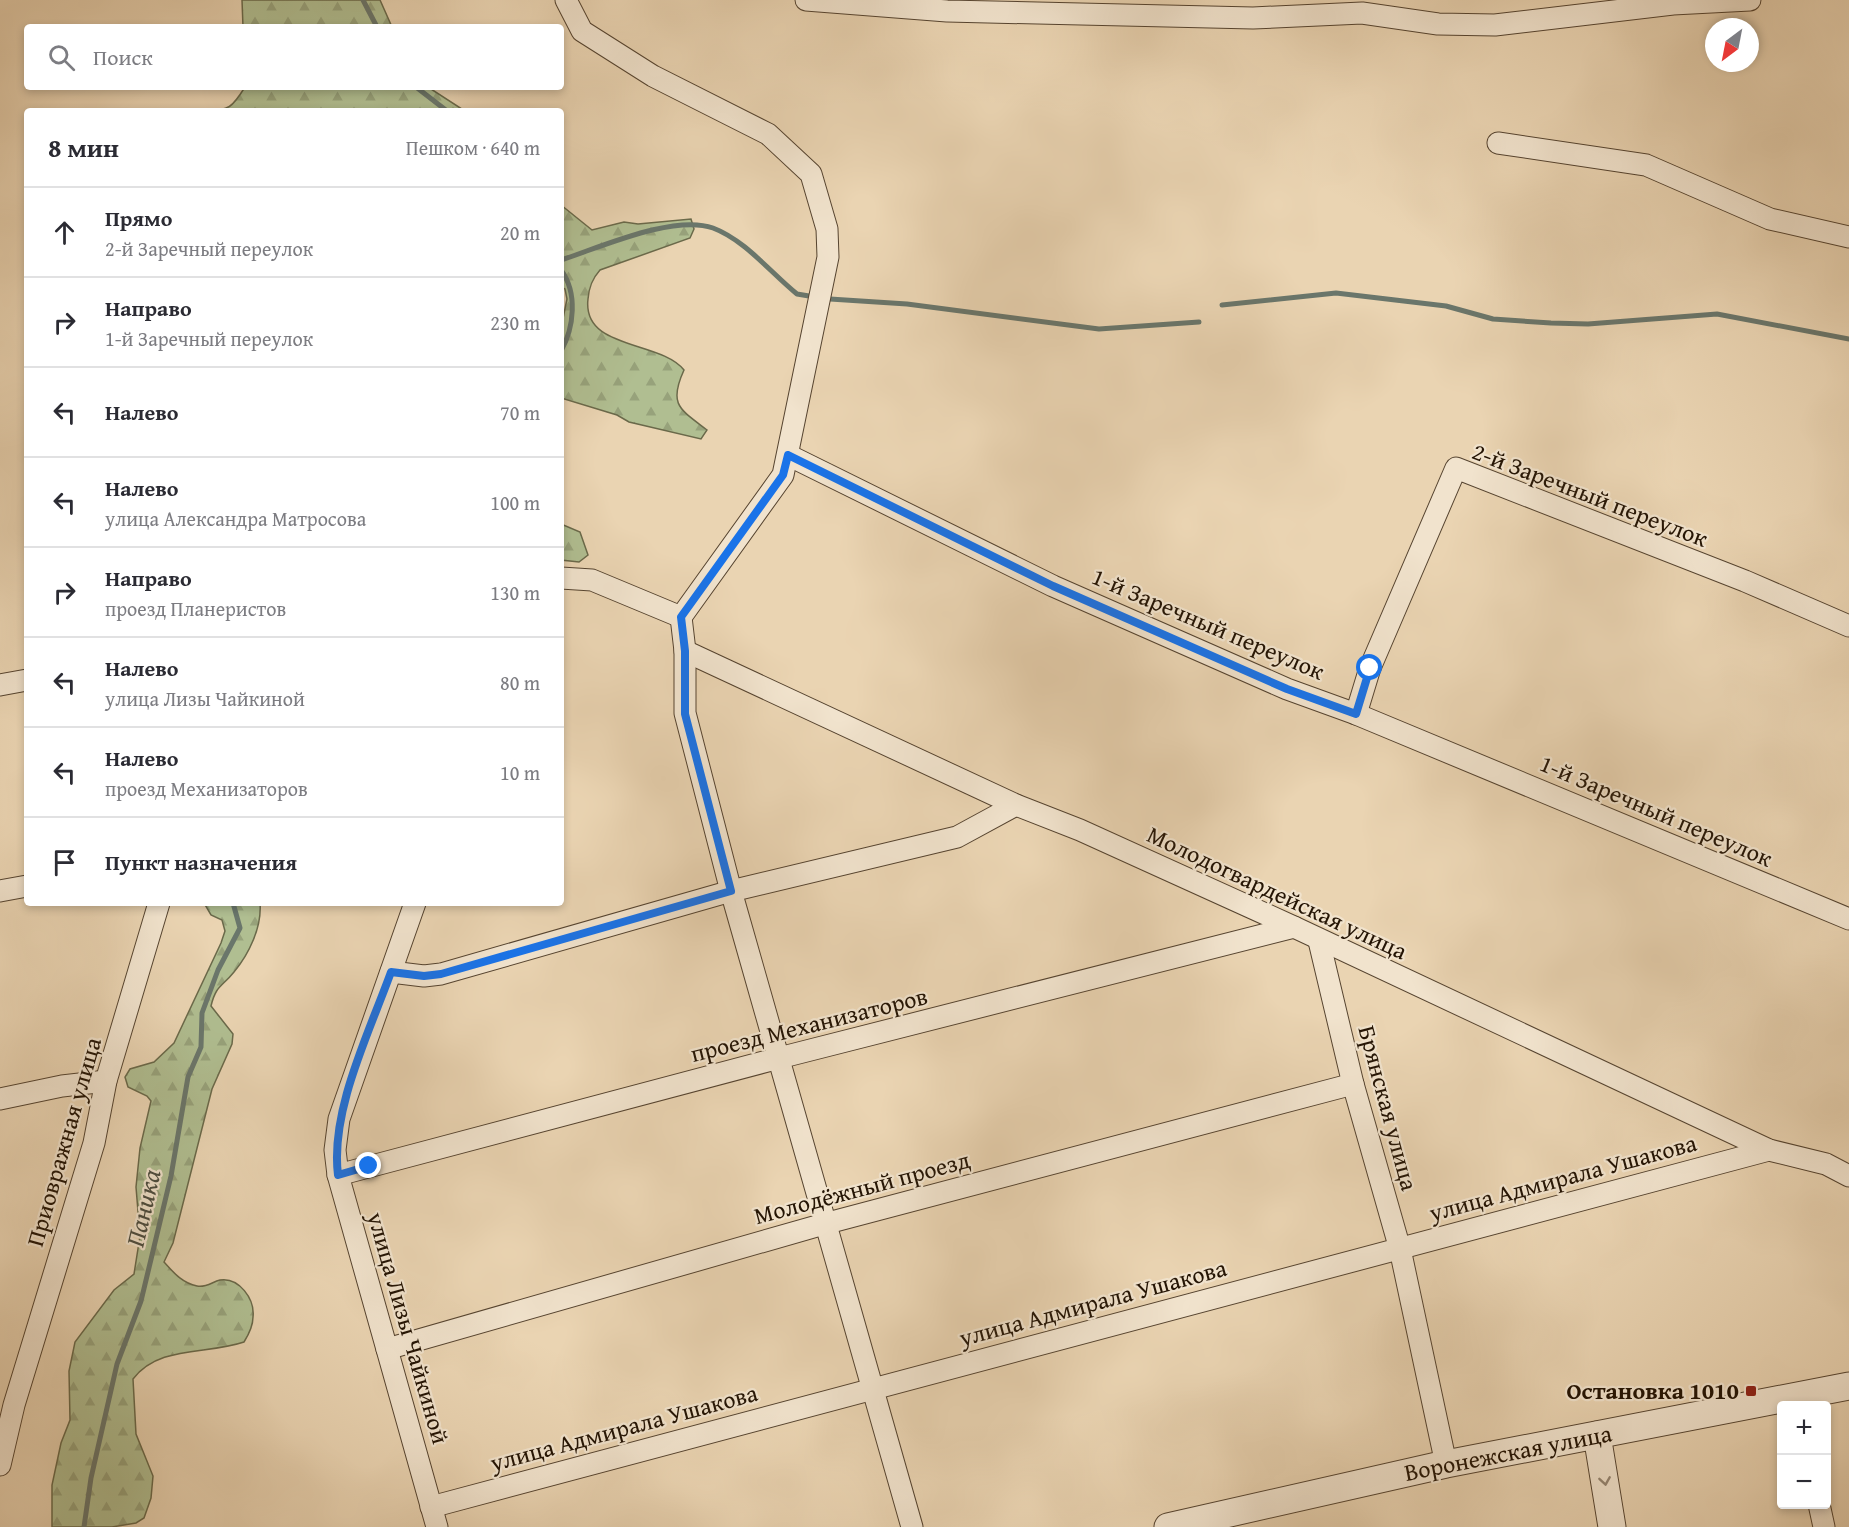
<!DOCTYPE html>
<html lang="ru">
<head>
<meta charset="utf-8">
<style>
	:root { --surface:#fff; --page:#f7f7f7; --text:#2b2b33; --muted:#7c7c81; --line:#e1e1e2 }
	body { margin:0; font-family:"Gentium Book Plus",serif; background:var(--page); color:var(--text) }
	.controls { position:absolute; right:18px; bottom:18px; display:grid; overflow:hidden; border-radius:6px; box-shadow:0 3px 9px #0003 }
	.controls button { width:54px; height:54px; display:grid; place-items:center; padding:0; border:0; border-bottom:2px solid var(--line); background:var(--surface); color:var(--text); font:30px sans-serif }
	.compass { position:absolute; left:1705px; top:18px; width:54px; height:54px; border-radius:50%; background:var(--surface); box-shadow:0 3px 9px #0003; rotate:212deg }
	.stop { position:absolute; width:18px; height:18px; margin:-14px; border:4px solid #1a73e8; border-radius:50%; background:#fff }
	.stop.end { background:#1a73e8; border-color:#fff; box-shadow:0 2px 6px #0008 }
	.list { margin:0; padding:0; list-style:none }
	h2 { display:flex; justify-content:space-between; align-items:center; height:78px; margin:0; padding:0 24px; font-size:26px }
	h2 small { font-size:20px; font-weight:400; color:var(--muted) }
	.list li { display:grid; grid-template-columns:39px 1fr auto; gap:18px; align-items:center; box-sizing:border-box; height:90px; padding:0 24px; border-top:2px solid var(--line) }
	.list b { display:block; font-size:22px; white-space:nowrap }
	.list p { margin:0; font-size:20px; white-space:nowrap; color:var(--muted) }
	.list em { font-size:20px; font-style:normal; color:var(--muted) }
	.icon { flex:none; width:33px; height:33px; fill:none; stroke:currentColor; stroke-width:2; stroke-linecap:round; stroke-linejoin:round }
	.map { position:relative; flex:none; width:1849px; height:1527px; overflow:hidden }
	.search { position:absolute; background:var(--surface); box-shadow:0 3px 9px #0003; left:24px; top:24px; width:540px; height:66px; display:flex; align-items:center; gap:15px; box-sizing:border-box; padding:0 21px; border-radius:6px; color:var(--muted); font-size:22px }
	.panel { position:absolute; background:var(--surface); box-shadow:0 3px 9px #0003; left:24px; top:108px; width:540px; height:798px; border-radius:6px }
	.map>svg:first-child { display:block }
	.forest { fill:url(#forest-firs); stroke:#6a694a; stroke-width:1.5 }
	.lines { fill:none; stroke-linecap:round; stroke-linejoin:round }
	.stream { stroke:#6a766b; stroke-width:5 }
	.minor-casing { stroke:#564430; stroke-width:23 }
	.tertiary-casing { stroke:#564430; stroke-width:29 }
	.minor { stroke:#f1e3cd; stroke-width:21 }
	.tertiary { stroke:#f1e3cd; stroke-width:27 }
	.oneway { stroke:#958673 }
	.route { stroke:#1a73e8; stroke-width:8 }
	.poi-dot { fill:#8f2418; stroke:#f1e3cd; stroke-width:2 }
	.labels { text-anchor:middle; stroke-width:4.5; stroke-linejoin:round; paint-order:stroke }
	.street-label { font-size:24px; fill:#241404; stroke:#f1e3cd }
	.poi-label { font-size:24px; font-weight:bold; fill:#241404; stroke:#f1e3cd; text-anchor:end }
	.water-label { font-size:26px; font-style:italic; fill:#4d4d40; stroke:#f1e3cd }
</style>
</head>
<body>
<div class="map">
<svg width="1849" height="1527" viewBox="0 0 1849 1527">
	<defs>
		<pattern id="forest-firs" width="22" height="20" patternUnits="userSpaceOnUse" patternTransform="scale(1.5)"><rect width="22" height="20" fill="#b0be91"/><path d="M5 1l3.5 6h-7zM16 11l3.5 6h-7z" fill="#97a27b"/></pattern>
	</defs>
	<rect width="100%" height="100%" fill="#ead4b2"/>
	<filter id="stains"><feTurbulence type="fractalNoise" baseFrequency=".00333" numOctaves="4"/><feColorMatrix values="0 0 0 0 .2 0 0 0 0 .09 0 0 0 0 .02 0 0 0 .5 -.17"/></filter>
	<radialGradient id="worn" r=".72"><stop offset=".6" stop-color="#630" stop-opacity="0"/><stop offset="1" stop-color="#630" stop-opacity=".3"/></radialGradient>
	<g class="forest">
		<path d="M 242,0 L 380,0 L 392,27 L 243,27 Z"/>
		<path d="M 245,87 L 428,87 L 465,111 L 202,111 C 229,109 230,111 245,87 Z"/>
		<path d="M 561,205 L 592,230 L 624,222 L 638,224 L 691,219 L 694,229 L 690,238 L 600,270 C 592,279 589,287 588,299 C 582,350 660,340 684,370 C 668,405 680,409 707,430 L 701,439 L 629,422 L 617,415 L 561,398 L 561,328 L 567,299 L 565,289 L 561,287 Z"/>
		<path d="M 561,524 L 580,532 L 588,555 L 579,562 L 561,560 Z"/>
		<path d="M 204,903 L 260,903 C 262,927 249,954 234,972 C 222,987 216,985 211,1006 L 233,1034 L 232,1044 L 212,1089 L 173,1243 L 164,1262 C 174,1273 182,1283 197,1286 C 206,1288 212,1282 220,1280 C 239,1277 255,1299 253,1317 C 253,1326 249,1334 244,1342 C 206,1355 159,1345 133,1379 L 136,1434 L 153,1476 L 151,1498 L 144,1518 L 136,1523 L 112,1527 L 52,1527 L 52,1485 L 61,1443 L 70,1420 L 69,1371 L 75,1342 L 114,1290 L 134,1274 L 140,1236 L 136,1187 L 140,1148 L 151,1101 L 147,1096 L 128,1087 L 125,1077 L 130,1069 L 154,1062 L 174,1043 L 221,943 L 225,931 L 222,920 L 211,915 Z"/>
	</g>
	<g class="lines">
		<g class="stream">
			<path d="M 363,0 L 377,27"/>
			<path d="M 416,87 L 447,111"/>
			<path d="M 561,260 C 601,247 674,214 713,228 C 745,240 771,273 797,294 L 809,296"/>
			<path d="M 561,270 C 578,293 574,328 561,351"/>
			<path d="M 830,299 L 907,304 L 1099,329 L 1199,322"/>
			<path d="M 1222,305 L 1336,293 L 1446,306 L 1493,319 L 1551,323 L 1588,324 L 1717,314 L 1849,339"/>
			<path d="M 84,1527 L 91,1478 L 117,1364 L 141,1301 L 171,1176 L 188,1077 L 201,1047 L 202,1013 L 218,970 L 240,928 L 233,903"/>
		</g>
		<g class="minor-casing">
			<g id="minor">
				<path d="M 806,0 L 947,11 L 1253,18 L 1362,13 L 1438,24 L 1495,25 L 1673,4 L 1750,0"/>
				<path d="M 1498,143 L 1646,165 L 1770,219 L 1849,237"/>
				<path d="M 788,455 L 1053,586 L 1287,689 L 1356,714 L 1849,919"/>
				<path d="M 561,578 L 592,580 L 681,617 L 783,475 L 828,257 L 827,229 L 811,174 L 768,134 L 653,76 L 582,31 L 566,0"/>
				<path d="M 681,617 L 685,651 L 685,713 L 731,891 L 912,1527"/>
				<path d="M 685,651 L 1016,805 L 1080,830 L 1294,927 L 1769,1150 L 1826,1164 L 1849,1176"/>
				<path d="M 0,685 L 27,680"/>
				<path d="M 1356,714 L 1370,668 L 1456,468 L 1745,581 L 1849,626"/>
				<path d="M 0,891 L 27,886"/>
				<path d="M 415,903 L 339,1119 L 335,1150 L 338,1175 L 437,1527"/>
				<path d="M 1319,941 L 1353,1084 L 1400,1249 L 1446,1464"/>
				<path d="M 391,972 L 424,976 L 441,974 L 731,891 L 957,837 L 1016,805"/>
				<path d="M 0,1099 L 62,1086 L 106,1081"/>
				<path d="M 338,1175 L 779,1058 L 1294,927"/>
				<path d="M 387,1349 L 824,1224 L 1353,1084"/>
				<path d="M 0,1465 L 14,1405 L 94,1143 L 106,1081 L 159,903"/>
				<path d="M 1819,1504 L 1824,1527"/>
				<path d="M 431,1507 L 1769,1150"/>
			</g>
		</g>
		<g class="tertiary-casing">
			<g id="tertiary">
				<path d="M 1597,1435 L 1612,1527"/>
				<path d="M 1168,1527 L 1446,1464 L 1849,1386"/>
			</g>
		</g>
		<use href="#minor" class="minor"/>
		<use href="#tertiary" class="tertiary"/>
	</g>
	<defs><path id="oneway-chevron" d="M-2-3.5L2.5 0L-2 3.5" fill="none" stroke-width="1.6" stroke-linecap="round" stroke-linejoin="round" transform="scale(1.5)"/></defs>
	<use class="oneway" href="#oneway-chevron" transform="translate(1605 1481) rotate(81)"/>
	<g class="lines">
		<path class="route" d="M 369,1166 L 338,1175 C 330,1111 369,1033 391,972 L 424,976 L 441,974 L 731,891 L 685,714 L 685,651 L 681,617 L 783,475 L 788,455 L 1053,586 L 1287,689 L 1356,714 L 1370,668"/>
	</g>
	<rect class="poi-dot" x="1745" y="1385" width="12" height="12" rx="3"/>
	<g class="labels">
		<g class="street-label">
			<text transform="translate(1590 495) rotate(21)" y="8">2-й Заречный переулок</text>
			<text transform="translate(1208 624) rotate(23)" y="8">1-й Заречный переулок</text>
			<text transform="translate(1656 811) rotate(23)" y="8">1-й Заречный переулок</text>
			<text transform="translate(1277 893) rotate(25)" y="8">Молодогвардейская улица</text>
			<text transform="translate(809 1025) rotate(-14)" y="8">проезд Механизаторов</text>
			<text transform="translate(1388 1108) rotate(75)" y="8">Брянская улица</text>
			<text transform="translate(64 1142) rotate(-74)" y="8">Приовражная улица</text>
			<text transform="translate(1563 1178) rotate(-15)" y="8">улица Адмирала Ушакова</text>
			<text transform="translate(862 1188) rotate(-15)" y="8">Молодёжный проезд</text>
			<text transform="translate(1093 1303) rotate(-15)" y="8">улица Адмирала Ушакова</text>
			<text transform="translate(408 1328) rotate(74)" y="8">улица Лизы Чайкиной</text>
			<text transform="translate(624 1428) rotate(-15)" y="8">улица Адмирала Ушакова</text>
			<text transform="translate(1508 1453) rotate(-11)" y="8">Воронежская улица</text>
		</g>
		<g class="poi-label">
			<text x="1739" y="1399">Остановка 1010</text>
		</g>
		<g class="water-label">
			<text transform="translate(143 1208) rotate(-77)" y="9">Паника</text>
		</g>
	</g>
	<rect width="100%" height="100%" filter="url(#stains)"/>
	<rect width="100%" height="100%" fill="url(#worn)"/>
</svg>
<div class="controls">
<button>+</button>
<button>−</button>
</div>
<svg class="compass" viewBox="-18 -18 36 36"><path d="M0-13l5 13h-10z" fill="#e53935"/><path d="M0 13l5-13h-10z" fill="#7c7c81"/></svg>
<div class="stop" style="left:1370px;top:668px"></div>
<div class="stop end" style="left:369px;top:1166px"></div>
<div class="search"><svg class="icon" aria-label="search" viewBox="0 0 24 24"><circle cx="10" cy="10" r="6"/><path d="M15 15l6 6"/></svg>Поиск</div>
<section class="panel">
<h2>8 мин<small>Пешком · 640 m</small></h2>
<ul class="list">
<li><svg class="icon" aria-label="ahead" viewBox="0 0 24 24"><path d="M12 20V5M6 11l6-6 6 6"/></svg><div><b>Прямо</b><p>2-й Заречный переулок</p></div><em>20 m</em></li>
<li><svg class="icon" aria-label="right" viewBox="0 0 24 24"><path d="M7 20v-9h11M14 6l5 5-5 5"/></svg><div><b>Направо</b><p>1-й Заречный переулок</p></div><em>230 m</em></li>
<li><svg class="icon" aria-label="left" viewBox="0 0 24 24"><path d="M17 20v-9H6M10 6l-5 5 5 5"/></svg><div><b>Налево</b></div><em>70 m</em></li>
<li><svg class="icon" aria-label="left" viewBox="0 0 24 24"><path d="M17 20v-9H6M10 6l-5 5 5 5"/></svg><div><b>Налево</b><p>улица Александра Матросова</p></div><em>100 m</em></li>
<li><svg class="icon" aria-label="right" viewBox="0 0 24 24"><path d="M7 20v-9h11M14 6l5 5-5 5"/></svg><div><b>Направо</b><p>проезд Планеристов</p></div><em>130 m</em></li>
<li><svg class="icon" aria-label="left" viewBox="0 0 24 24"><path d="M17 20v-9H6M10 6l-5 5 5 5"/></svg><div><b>Налево</b><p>улица Лизы Чайкиной</p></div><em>80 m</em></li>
<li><svg class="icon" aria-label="left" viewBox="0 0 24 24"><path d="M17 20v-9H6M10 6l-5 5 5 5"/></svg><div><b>Налево</b><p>проезд Механизаторов</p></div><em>10 m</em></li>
<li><svg class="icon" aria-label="arrive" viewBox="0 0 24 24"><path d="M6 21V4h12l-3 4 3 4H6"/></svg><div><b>Пункт назначения</b></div></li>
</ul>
</section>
</div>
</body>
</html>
